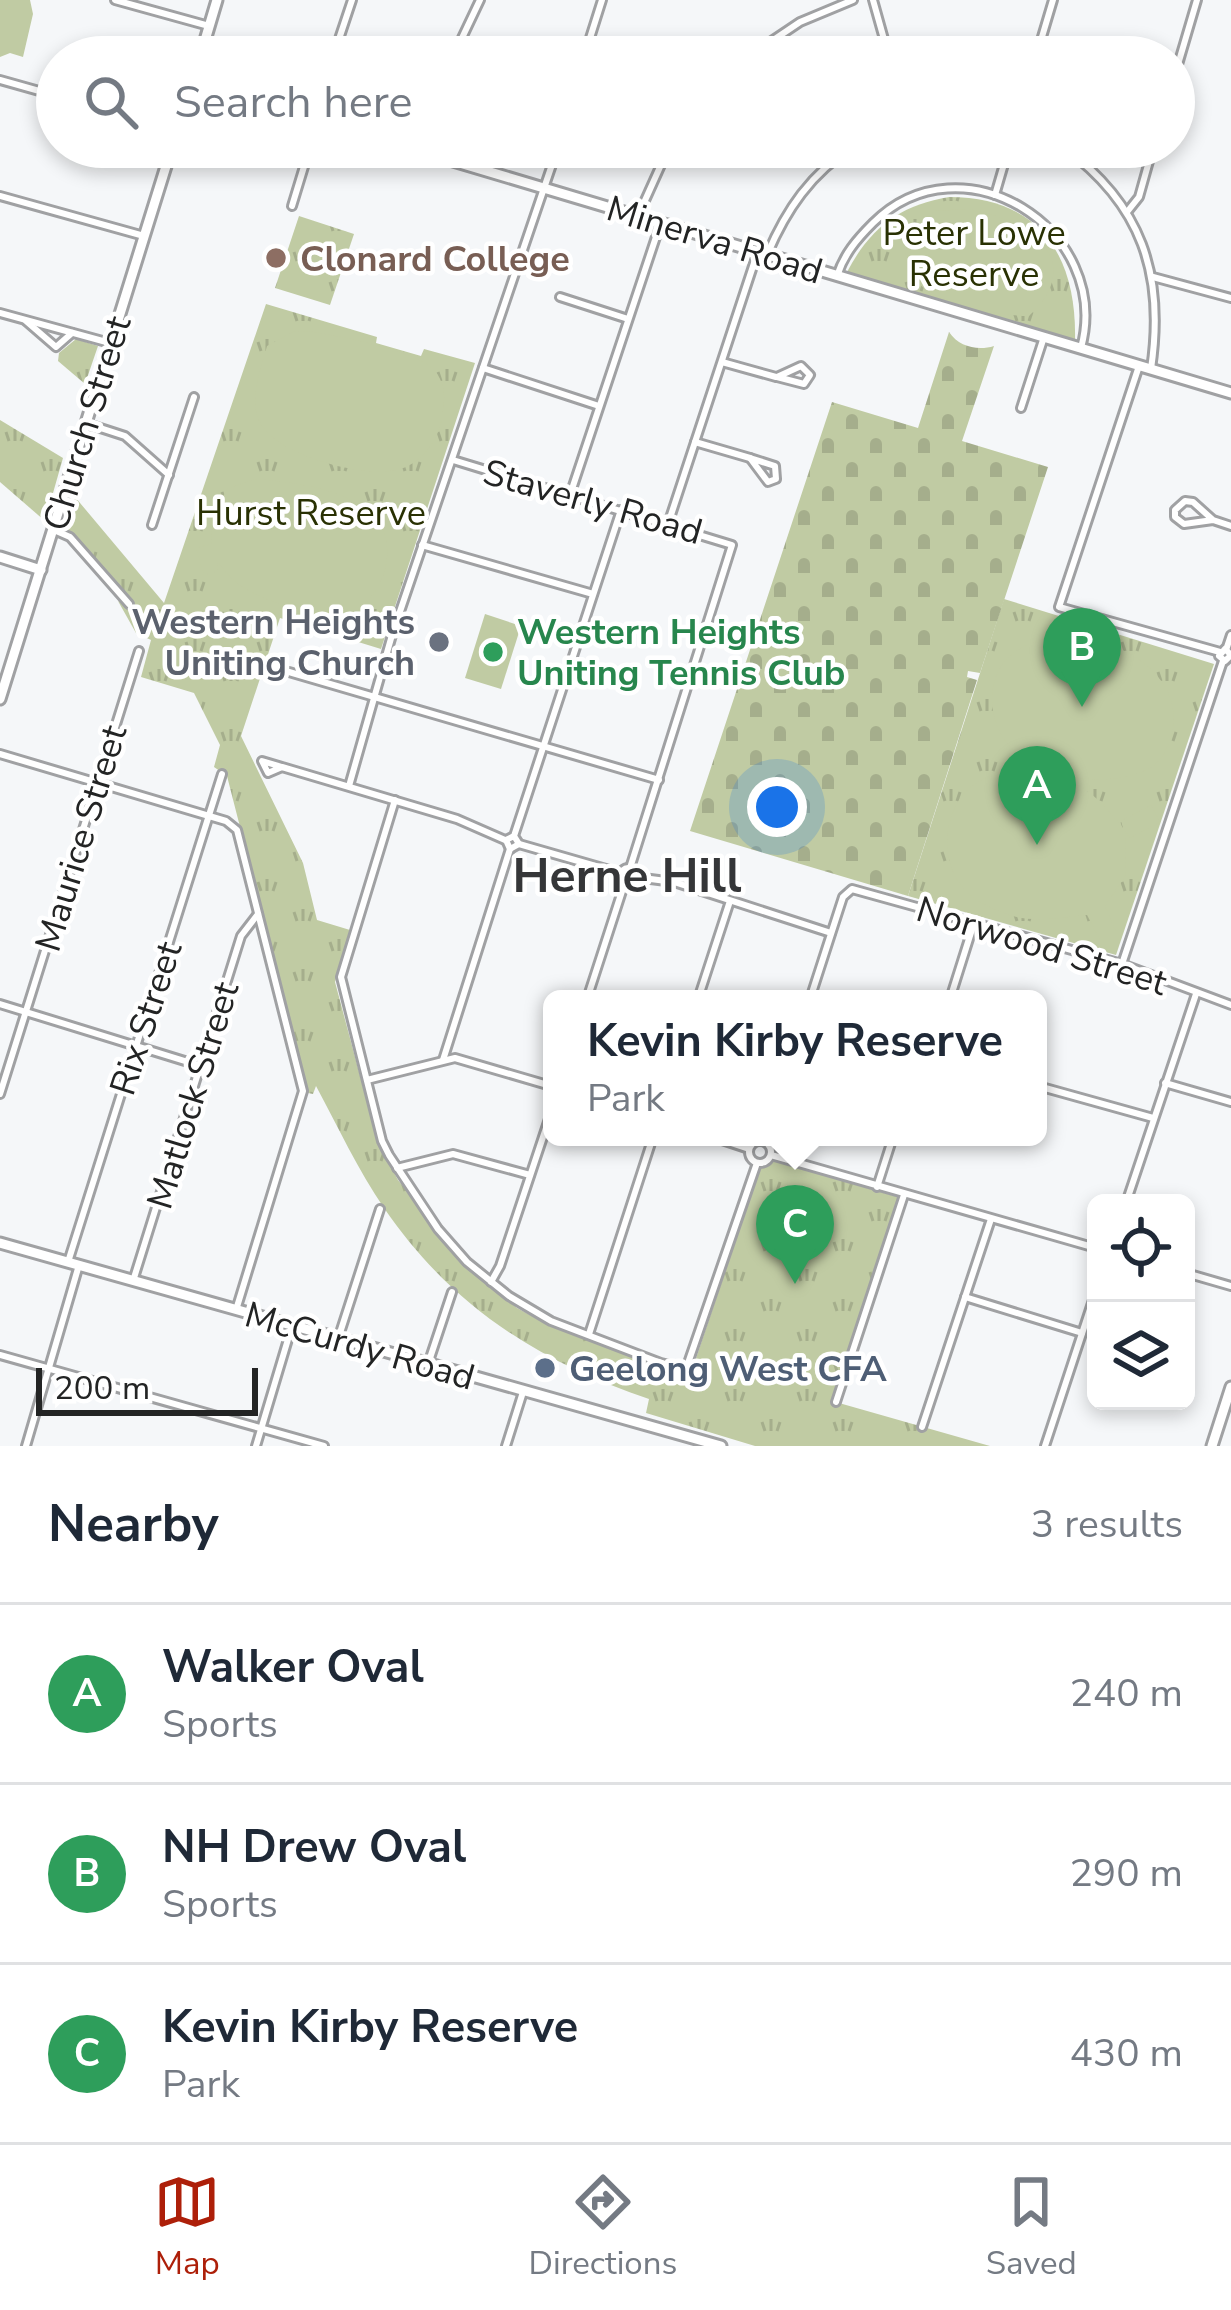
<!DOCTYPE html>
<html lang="en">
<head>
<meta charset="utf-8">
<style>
	:root { --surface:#fff; --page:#f2f2f3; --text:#1f2937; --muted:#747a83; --line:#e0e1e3; --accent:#ad1f09 }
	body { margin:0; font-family:"Nunito Sans",sans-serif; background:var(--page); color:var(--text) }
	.controls { position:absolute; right:36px; bottom:36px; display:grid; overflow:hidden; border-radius:18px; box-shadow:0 6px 18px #0003 }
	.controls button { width:108px; height:108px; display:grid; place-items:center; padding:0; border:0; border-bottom:3px solid var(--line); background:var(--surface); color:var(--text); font:60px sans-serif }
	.scale { position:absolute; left:36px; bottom:30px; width:222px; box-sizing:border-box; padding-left:12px; border:6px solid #232424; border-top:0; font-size:33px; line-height:42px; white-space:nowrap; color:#232424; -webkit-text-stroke:9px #fff; paint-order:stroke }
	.you { position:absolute; left:777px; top:807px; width:42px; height:42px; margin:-30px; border:9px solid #fff; border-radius:50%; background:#1a73e8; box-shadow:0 0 0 18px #1a73e833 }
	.badge { display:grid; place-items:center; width:78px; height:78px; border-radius:50%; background:var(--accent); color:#fff; font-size:39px; font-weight:700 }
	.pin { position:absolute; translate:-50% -99px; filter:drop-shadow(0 3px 6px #0008) }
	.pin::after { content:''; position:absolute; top:63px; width:42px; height:36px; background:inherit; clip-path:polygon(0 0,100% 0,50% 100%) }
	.popup { position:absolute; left:543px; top:990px; width:504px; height:156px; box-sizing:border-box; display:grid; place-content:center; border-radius:18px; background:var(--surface); filter:drop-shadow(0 3px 9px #0005); font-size:39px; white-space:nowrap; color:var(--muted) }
	.popup b { font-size:45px; color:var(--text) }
	.popup::after { content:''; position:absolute; left:50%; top:100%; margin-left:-24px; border:24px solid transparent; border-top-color:var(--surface) }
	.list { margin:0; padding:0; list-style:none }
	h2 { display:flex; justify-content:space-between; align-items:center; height:156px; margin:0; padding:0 48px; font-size:51px }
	h2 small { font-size:39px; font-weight:400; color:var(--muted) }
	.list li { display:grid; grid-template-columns:78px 1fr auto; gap:36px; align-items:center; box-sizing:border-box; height:180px; padding:0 48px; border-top:3px solid var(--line) }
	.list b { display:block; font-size:45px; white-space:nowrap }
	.list p { margin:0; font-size:39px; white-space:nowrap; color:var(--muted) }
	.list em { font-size:39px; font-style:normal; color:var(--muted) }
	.icon { flex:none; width:66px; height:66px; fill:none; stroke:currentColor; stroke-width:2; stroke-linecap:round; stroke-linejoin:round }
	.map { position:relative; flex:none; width:1231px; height:1446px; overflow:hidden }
	.search { position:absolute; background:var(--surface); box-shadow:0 6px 18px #0003; left:36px; right:36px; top:36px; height:132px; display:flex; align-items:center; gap:30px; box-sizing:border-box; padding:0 42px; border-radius:66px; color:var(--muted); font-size:45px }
	.sheet { height:696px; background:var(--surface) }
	nav { display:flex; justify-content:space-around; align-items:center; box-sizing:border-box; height:168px; border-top:3px solid var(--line); background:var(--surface); font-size:33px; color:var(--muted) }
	nav a { display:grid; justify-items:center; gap:6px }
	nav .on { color:var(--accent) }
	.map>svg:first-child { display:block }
	.grass { fill:url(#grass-tufts) }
	.cemetery { fill:url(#cemetery-stones) }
	.pitch { fill:#c0cba3 }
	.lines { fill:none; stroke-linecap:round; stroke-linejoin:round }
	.street-casing { stroke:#a0a1a3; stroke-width:12 }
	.secondary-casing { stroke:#a0a1a3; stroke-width:15 }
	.street { stroke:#fff; stroke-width:6 }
	.secondary { stroke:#fff; stroke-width:9 }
	.education-dot { fill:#8d6e63; stroke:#fff; stroke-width:4.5 }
	.worship-dot { fill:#6b7280; stroke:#fff; stroke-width:4.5 }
	.leisure-dot { fill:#2e9e5b; stroke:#fff; stroke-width:4.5 }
	.service-dot { fill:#5c6f8a; stroke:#fff; stroke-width:4.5 }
	.labels { text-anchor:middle; stroke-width:9; stroke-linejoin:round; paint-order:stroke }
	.park-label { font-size:36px; fill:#293103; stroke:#fff }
	.street-label { font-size:36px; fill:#232424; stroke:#fff }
	.education-label { font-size:36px; font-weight:bold; fill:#785e54; stroke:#fff; text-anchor:start }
	.worship-label { font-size:36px; font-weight:bold; fill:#5b616d; stroke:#fff; text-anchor:end }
	.leisure-label { font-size:36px; font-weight:bold; fill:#27864d; stroke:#fff; text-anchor:start }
	.service-label { font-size:36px; font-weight:bold; fill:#4e5e75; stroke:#fff; text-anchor:start }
	.district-label { font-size:48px; font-weight:bold; fill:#353638; stroke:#fff }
</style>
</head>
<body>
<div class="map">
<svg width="1231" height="1446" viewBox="0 0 1231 1446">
	<defs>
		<pattern id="grass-tufts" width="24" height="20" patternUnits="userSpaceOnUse" patternTransform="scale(3)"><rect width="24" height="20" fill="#c0cba3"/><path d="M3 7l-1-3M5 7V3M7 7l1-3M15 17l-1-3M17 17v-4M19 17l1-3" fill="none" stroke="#a5ae8c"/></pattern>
		<pattern id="cemetery-stones" width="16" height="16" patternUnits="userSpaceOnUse" patternTransform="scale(3)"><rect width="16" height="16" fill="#c0cba3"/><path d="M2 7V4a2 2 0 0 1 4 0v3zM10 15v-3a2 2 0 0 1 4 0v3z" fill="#a5ae8c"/></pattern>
	</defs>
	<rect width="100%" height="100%" fill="#f5f7f9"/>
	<g class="grass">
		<path d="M 949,197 C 1040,197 1077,256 1075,341 L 847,272 C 870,228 900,205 949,197 Z"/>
		<path d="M 299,216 L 354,234 L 330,305 L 275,288 Z"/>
		<path d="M 266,304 L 377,337 L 376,343 L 421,356 L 424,349 L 475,363 L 381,649 L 280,618 L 241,736 L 303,863 L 317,920 L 350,930 L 335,982 L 378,1143 L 398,1180 L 476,1275 L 517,1308 L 541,1321 L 682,1373 L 692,1370 L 760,1168 L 774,1161 L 898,1197 L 832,1401 L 990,1446 L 755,1446 L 646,1413 L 649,1399 C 539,1362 451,1306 384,1208 C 358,1170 338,1127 316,1086 L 313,1094 L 308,1093 L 227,776 L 214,767 L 220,745 L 194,693 L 141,677 L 151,640 L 136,633 L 118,601 L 128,608 L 133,605 L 132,599 L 66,527 L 75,497 L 164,603 Z"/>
		<path d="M 76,339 L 98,346 L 85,384 L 58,361 L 59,353 Z"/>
		<path d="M 0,420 L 63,458 L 45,521 L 0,482 Z"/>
		<path d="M 1004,599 L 1214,664 L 1116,955 L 908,896 Z"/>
	</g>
	<path class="cemetery" d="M 949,332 C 959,347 978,351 994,346 L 962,441 L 1048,467 L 980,673 L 968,671 L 967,677 L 977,680 L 908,896 L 690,831 L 832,402 L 918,428 Z"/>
	<g class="pitch">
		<path d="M 0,0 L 30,0 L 33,14 L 23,57 L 10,53 L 0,57 Z"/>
		<path d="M 966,209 C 1025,217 1090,259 1029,316 C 999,316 928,303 911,275 C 901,261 907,243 912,228 L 935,211 Z"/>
		<path d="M 307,331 C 334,335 421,351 436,372 C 446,386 445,401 442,417 C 440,436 425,459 406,467 C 373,482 282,457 262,426 C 247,403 261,369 267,346 L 293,332 Z"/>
		<path d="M 254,479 C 312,483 409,497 383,576 C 378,590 362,612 347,616 C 329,621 302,609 284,605 C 254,596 235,586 217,561 L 218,571 L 204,575 L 196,548 L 211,544 L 213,516 L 227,489 Z"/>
		<path d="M 485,614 L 521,626 L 501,689 L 465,678 Z"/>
		<path d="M 1074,634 C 1122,643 1185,674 1172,734 C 1168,749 1160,764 1146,770 C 1108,788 1045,779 1014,751 C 1001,739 992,718 992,701 C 992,653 1031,637 1074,634 Z"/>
		<path d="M 1023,772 C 1076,779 1091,787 1123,828 L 1121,821 L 1151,805 L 1160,822 L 1130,838 L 1125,831 L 1126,875 L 1105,906 L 1116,932 L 1100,940 L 1087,915 C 1062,917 1037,923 1013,916 C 996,911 976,902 964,889 C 937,860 943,802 978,782 C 991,774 1008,774 1023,772 Z"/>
	</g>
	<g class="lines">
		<g class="street-casing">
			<g id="street">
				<path d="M 115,0 L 209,26"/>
				<path d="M 873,0 L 889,57"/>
				<path d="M 333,57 L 352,0"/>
				<path d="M 453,57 L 480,0"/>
				<path d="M 584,57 L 602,0"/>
				<path d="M 748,57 L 800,22 L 853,0"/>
				<path d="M 1036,57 L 1053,0"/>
				<path d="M 1174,78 L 1197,0"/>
				<path d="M 0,80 L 57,96"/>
				<path d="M 1063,147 C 1142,204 1165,275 1151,369"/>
				<path d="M 995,195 L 1009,147"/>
				<path d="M 0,196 L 144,236"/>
				<path d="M 292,206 L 310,147"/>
				<path d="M 1127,212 L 1139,197 L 1153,147"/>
				<path d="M 638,216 L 669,147"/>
				<path d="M 767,255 C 786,210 811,173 853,147"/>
				<path d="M 837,276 C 844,254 857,239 873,223 C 962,134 1113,230 1081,348"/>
				<path d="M 1153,277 L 1231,298"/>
				<path d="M 560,297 L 628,319"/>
				<path d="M 0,313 L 110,343"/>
				<path d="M 26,321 L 56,347 L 72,333"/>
				<path d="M 722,362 L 776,377"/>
				<path d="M 801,366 L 810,375 L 804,384 L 777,377 Z"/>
				<path d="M 1139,366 L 1059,607 L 1220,652"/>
				<path d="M 483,368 L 599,406"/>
				<path d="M 1021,408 L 1044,337"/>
				<path d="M 88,424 L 125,436 L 169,475"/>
				<path d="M 695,442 L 750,458"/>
				<path d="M 750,458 L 775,466 L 776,479 L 768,482 Z"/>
				<path d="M 453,460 L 732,545 L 630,868"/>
				<path d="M 570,495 L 660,225"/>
				<path d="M 1213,520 L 1193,502 L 1185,501 L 1175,510 L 1175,517 L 1184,524 L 1213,520 L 1231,526"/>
				<path d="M 668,524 L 757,254"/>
				<path d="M 152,525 L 194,397"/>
				<path d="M 54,530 L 70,537 L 129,604"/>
				<path d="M 422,545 L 593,594"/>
				<path d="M 1225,649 L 1231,655 L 1225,661 L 1219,656 Z"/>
				<path d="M 1226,650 L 1231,635"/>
				<path d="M 289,672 L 659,780"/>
				<path d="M 0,754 L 226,821 L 237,830 L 303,1091 L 236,1310"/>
				<path d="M 282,767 L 262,761 L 268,773 L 282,767 L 457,819 L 505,840"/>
				<path d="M 349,786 L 392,635 L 558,147"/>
				<path d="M 395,800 L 341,977 L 382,1141 L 389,1155 L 438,1229 L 467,1262 L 509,1296 L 551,1321 L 661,1363 L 686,1369 L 757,1163"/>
				<path d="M 514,836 L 519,844 L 510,849 L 506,840 L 514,836 L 621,510"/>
				<path d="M 519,844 L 620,873"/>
				<circle cx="628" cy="875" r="7"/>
				<path d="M 635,877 L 674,882 L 831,933"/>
				<path d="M 1122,964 L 1223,661"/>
				<path d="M 587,999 L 625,882"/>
				<path d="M 698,999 L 730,901"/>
				<path d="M 810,999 L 843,897 L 852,889 L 1122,964 L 1231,1005"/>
				<path d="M 950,999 L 974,923"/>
				<path d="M 0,1004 L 201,1066"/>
				<path d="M 443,1060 L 510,849"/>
				<path d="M 367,1080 L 455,1058 L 551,1086"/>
				<path d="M 1165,1083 L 1231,1102"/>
				<path d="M 1038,1086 L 1153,1118"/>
				<path d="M 0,1094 L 139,651"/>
				<path d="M 713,1137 L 749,1149"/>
				<circle cx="760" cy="1152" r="11"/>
				<path d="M 771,1155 L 1096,1248"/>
				<path d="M 397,1168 L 453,1154 L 530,1175"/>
				<path d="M 877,1187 L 893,1137"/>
				<path d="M 1126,1203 L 1196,994"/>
				<path d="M 68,1262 L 222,774"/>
				<path d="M 1186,1273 L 1231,1286"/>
				<path d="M 133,1281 L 241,936 L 258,914"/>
				<path d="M 491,1282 L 500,1266 L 552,1110"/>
				<path d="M 965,1297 L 1082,1333"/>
				<path d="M 589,1334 L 653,1137"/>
				<path d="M 338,1339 L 380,1209"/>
				<path d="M 0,1355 L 324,1446"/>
				<path d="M 428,1364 L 452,1292"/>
				<path d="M 836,1402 L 904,1195"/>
				<path d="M 922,1427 L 991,1219"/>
				<path d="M 26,1446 L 79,1265"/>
				<path d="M 256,1446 L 292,1326"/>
				<path d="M 506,1446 L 523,1392"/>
				<path d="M 1045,1446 L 1096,1291"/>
			</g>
		</g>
		<g class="secondary-casing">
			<g id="secondary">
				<path d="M 200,57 L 217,0"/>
				<path d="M 406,147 L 1231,393"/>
				<path d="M 0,557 L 41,570"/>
				<path d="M 0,699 L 172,147"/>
				<path d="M 0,1243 L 721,1446"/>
				<path d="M 1212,1446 L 1231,1387"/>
			</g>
		</g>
		<use href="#street" class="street"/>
		<use href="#secondary" class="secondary"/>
	</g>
	<circle class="education-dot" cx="276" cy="258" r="12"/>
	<circle class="worship-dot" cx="439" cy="642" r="12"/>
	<circle class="leisure-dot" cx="493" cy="652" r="12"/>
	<circle class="service-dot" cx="545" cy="1368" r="12"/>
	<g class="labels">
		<g class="park-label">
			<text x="974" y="245">Peter Lowe<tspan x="974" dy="41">Reserve</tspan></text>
			<text x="311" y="525">Hurst Reserve</text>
		</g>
		<g class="street-label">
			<text transform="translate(715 239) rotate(17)" y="13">Minerva Road</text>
			<text transform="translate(86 423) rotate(-73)" y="13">Church Street</text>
			<text transform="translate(593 501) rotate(16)" y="13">Staverly Road</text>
			<text transform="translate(80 838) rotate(-73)" y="13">Maurice Street</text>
			<text transform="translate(1042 945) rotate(17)" y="13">Norwood Street</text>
			<text transform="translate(145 1018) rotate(-72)" y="13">Rix Street</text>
			<text transform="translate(192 1095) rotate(-73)" y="13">Matlock Street</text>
			<text transform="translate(360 1345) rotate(16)" y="13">McCurdy Road</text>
		</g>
		<g class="education-label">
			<text x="300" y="271">Clonard College</text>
		</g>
		<g class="worship-label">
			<text x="415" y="634">Western Heights<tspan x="415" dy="41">Uniting Church</tspan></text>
		</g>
		<g class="leisure-label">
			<text x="517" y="644">Western Heights<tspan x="517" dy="41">Uniting Tennis Club</tspan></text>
		</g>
		<g class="service-label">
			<text x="569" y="1381">Geelong West CFA</text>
		</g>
		<g class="district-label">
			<text x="627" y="892">Herne Hill</text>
		</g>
	</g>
</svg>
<div class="controls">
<button><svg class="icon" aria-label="locate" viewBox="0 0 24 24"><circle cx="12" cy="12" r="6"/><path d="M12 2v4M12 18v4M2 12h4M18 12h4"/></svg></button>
<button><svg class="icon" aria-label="layers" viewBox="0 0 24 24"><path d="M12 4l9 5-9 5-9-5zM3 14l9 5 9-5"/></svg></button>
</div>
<div class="scale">200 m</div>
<div class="you"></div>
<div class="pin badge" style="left:1037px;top:845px;background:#2e9e5b">A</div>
<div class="pin badge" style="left:1082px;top:707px;background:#2e9e5b">B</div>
<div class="pin badge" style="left:795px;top:1284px;background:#2e9e5b">C</div>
<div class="popup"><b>Kevin Kirby Reserve</b>Park</div>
<div class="search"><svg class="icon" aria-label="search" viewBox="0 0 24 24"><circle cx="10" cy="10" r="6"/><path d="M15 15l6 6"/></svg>Search here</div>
</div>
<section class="sheet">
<h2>Nearby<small>3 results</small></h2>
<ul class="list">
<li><span class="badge" style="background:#2e9e5b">A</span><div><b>Walker Oval</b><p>Sports</p></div><em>240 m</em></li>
<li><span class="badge" style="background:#2e9e5b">B</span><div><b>NH Drew Oval</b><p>Sports</p></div><em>290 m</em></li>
<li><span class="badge" style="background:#2e9e5b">C</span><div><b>Kevin Kirby Reserve</b><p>Park</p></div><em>430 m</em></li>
</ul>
</section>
<nav>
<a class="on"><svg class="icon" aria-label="map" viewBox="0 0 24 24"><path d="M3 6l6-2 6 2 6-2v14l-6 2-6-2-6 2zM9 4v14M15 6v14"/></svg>Map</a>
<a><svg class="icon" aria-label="directions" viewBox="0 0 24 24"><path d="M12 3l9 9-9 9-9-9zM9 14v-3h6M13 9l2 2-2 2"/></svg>Directions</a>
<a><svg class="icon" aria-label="saved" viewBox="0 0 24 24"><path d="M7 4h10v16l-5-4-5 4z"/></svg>Saved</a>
</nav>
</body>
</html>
